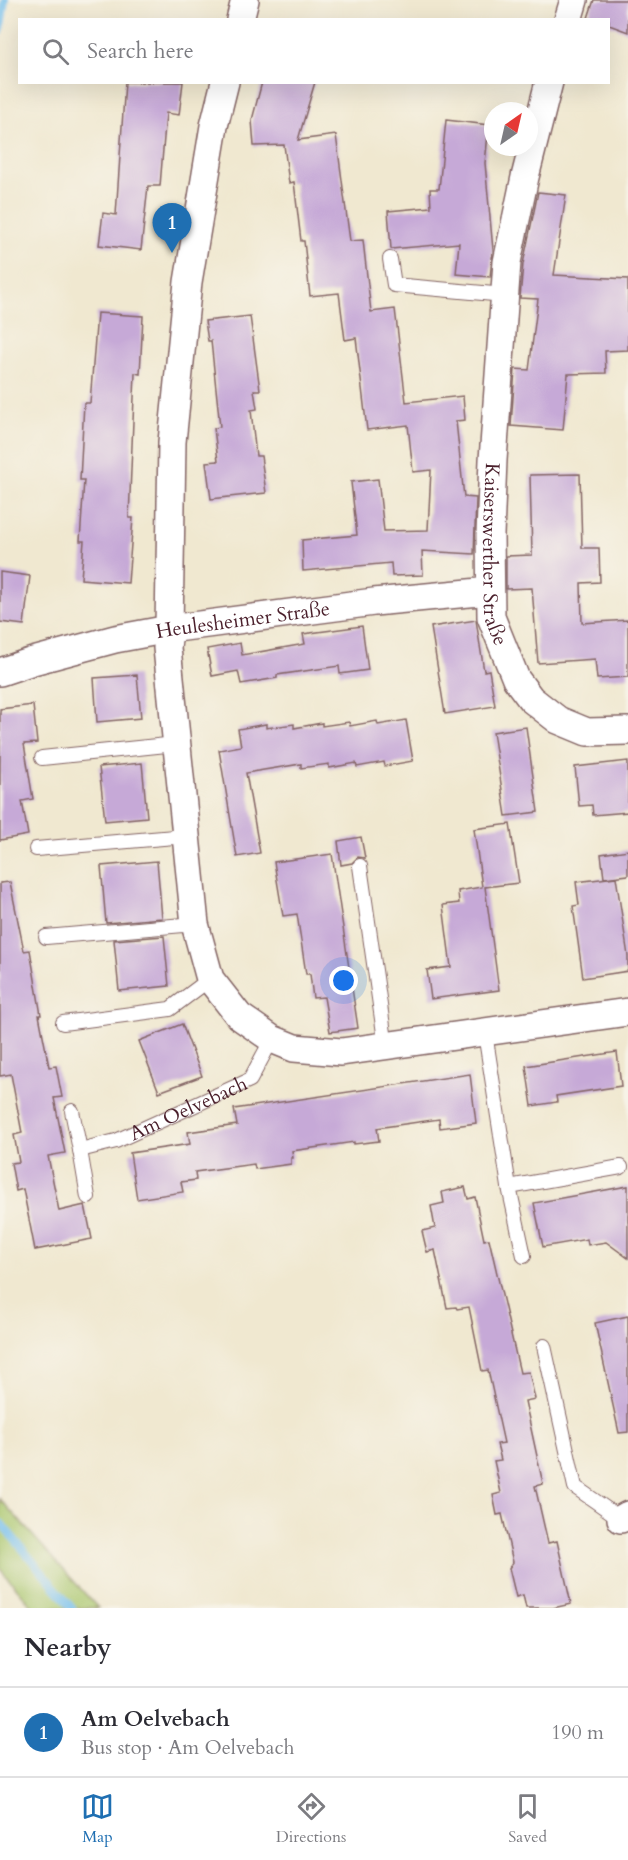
<!DOCTYPE html>
<html lang="en">
<head>
<meta charset="utf-8">
<style>
	:root { --surface:#fff; --page:#f7f7f7; --text:#2b2b33; --muted:#7c7c81; --line:#e1e1e2; --accent:#1f6fb2 }
	body { margin:0; font-family:Cardo,serif; background:var(--page); color:var(--text) }
	.compass { position:absolute; left:484px; top:102px; width:54px; height:54px; border-radius:50%; background:var(--surface); box-shadow:0 6px 24px #0002; rotate:34deg }
	.you { position:absolute; left:344px; top:981px; width:21px; height:21px; margin:-15px; border:4px solid #fff; border-radius:50%; background:#1a73e8; box-shadow:0 0 0 9px #1a73e833 }
	.badge { display:grid; place-items:center; width:39px; height:39px; border-radius:50%; background:var(--accent); color:#fff; font-size:20px; font-weight:700 }
	.pin { position:absolute; translate:-50% -50px; filter:drop-shadow(0 2px 3px #0008) }
	.pin::after { content:''; position:absolute; top:32px; width:21px; height:18px; background:inherit; clip-path:polygon(0 0,100% 0,50% 100%) }
	.list { margin:0; padding:0; list-style:none }
	h2 { display:flex; justify-content:space-between; align-items:center; height:78px; margin:0; padding:0 24px; font-size:26px }
	h2 small { font-size:20px; font-weight:400; color:var(--muted) }
	.list li { display:grid; grid-template-columns:39px 1fr auto; gap:18px; align-items:center; box-sizing:border-box; height:90px; padding:0 24px; border-top:2px solid var(--line) }
	.list b { display:block; font-size:22px; white-space:nowrap }
	.list p { margin:0; font-size:20px; white-space:nowrap; color:var(--muted) }
	.list em { font-size:20px; font-style:normal; color:var(--muted) }
	.icon { flex:none; width:33px; height:33px; fill:none; stroke:currentColor; stroke-width:2; stroke-linecap:round; stroke-linejoin:round }
	.map { position:relative; flex:none; width:628px; height:1608px; overflow:hidden }
	.search { position:absolute; background:var(--surface); box-shadow:0 6px 24px #0002; left:18px; right:18px; top:18px; height:66px; display:flex; align-items:center; gap:15px; box-sizing:border-box; padding:0 21px; border-radius:0px; color:var(--muted); font-size:22px }
	.sheet { height:168px; background:var(--surface) }
	nav { display:flex; justify-content:space-around; align-items:center; box-sizing:border-box; height:84px; border-top:2px solid var(--line); background:var(--surface); font-size:16px; color:var(--muted) }
	nav a { display:grid; justify-items:center; gap:3px }
	nav .on { color:var(--accent) }
	.map>svg:first-child { display:block }
	.green { fill:#aac76e; stroke:#7a734c; stroke-width:1.5 }
	.lines { fill:none; stroke-linecap:round; stroke-linejoin:round }
	.stream { stroke:#74bfed; stroke-width:8 }
	.building { fill:#c6a9d7 }
	.service-casing { stroke:#846565; stroke-width:16 }
	.minor-casing { stroke:#846565; stroke-width:30 }
	.service { stroke:#fff; stroke-width:14 }
	.minor { stroke:#fff; stroke-width:27 }
	.labels { text-anchor:middle; stroke-width:6; stroke-linejoin:round; paint-order:stroke }
	.street-label { font-size:20px; fill:#4a1f2b; stroke:#f7f3e8 }
</style>
</head>
<body>
<div class="map">
<svg width="628" height="1608" viewBox="0 0 628 1608">
	<rect width="100%" height="100%" fill="#f7f3e8"/>
	<filter id="ink" filterUnits="userSpaceOnUse"><feTurbulence type="fractalNoise" baseFrequency=".0167" numOctaves="2"/><feDisplacementMap in="SourceGraphic" scale="12" xChannelSelector="R" yChannelSelector="G"/><feConvolveMatrix kernelMatrix="1 2 1 2 8 2 1 2 1" color-interpolation-filters="sRGB"/></filter>
	<filter id="wash" filterUnits="userSpaceOnUse"><feTurbulence type="fractalNoise" baseFrequency=".008" numOctaves="4" result="noise"/><feDisplacementMap in="SourceGraphic" scale="24" xChannelSelector="R" yChannelSelector="G"/><feGaussianBlur stdDeviation="1.35" result="paint"/><feColorMatrix in="noise" values="0 0 0 0 0 0 0 0 0 0 0 0 0 0 0 0 0 1.4 0 .05"/><feComposite in="paint" operator="in"/></filter>
	<g filter="url(#wash)">
		<rect width="100%" height="100%" fill="#f0e8d0"/>
		<path class="green" d="M 0,1499 L 98,1608 L 34,1608 L 0,1569 Z"/>
		<g class="lines">
			<g class="stream">
				<path d="M 0,32 L 5,0"/>
				<path d="M 0,1522 L 72,1608"/>
			</g>
		</g>
		<g id="blocks">
			<g class="building">
				<path d="M 594,0 L 628,0 L 628,32 L 609,25 L 609,20 L 593,20 L 588,18 Z"/>
				<path d="M 125,82 L 183,82 L 179,115 L 166,113 L 160,186 L 148,186 L 141,250 L 99,245 L 103,213 L 116,215 Z"/>
				<path d="M 262,82 L 315,82 L 298,140 L 336,135 L 350,241 L 363,240 L 371,312 L 395,309 L 406,402 L 463,396 L 465,420 L 456,421 L 464,497 L 476,498 L 474,554 L 422,551 L 423,575 L 392,576 L 391,563 L 303,571 L 302,540 L 357,535 L 351,482 L 378,479 L 384,531 L 428,530 L 431,470 L 413,472 L 408,425 L 367,430 L 356,338 L 345,340 L 339,293 L 310,296 L 304,241 L 301,241 L 294,182 L 289,183 L 284,145 L 254,146 L 252,120 Z"/>
				<path d="M 446,120 L 489,125 L 485,163 L 493,250 L 490,277 L 456,274 L 459,243 L 391,249 L 388,211 L 431,207 L 430,189 L 439,189 Z"/>
				<path d="M 538,192 L 566,195 L 554,275 L 628,279 L 628,350 L 605,351 L 606,373 L 568,374 L 563,430 L 511,426 L 515,369 L 529,370 L 538,299 L 520,298 L 523,264 Z"/>
				<path d="M 97,313 L 143,316 L 140,374 L 135,373 L 129,518 L 133,518 L 128,583 L 81,579 L 84,541 L 80,541 L 84,480 L 80,480 L 84,403 L 90,403 Z"/>
				<path d="M 250,316 L 260,390 L 254,390 L 257,409 L 251,410 L 256,456 L 261,456 L 266,493 L 211,499 L 206,462 L 218,461 L 214,428 L 220,427 L 211,341 L 208,341 L 205,321 Z"/>
				<path d="M 580,474 L 582,548 L 599,548 L 600,582 L 581,583 L 582,623 L 628,620 L 628,677 L 597,679 L 595,659 L 538,663 L 532,588 L 506,589 L 506,556 L 532,555 L 530,475 Z"/>
				<path d="M 0,572 L 30,576 L 24,625 L 0,622 Z"/>
				<path d="M 476,620 L 484,671 L 489,670 L 495,706 L 445,714 L 431,627 Z"/>
				<path d="M 362,626 L 368,670 L 340,674 L 339,666 L 277,675 L 277,678 L 241,684 L 238,671 L 212,676 L 207,649 L 240,643 L 242,655 L 305,644 L 303,634 Z"/>
				<path d="M 137,675 L 141,718 L 97,722 L 94,678 Z"/>
				<path d="M 33,705 L 37,743 L 24,744 L 33,799 L 22,801 L 28,835 L 0,840 L 0,709 Z"/>
				<path d="M 406,720 L 413,761 L 385,766 L 384,762 L 357,767 L 356,763 L 329,768 L 329,764 L 301,768 L 301,764 L 246,773 L 260,853 L 237,857 L 219,750 L 241,746 L 238,729 L 266,724 L 266,728 L 294,724 L 294,728 L 322,723 L 322,726 L 349,722 L 350,726 L 377,721 L 378,725 Z"/>
				<path d="M 526,727 L 538,812 L 506,816 L 493,732 Z"/>
				<path d="M 628,761 L 628,812 L 593,815 L 592,805 L 579,806 L 575,767 Z"/>
				<path d="M 142,763 L 147,817 L 105,821 L 99,767 Z"/>
				<path d="M 510,824 L 519,883 L 485,887 L 499,990 L 431,999 L 427,970 L 451,967 L 443,905 L 459,903 L 458,891 L 482,887 L 474,829 Z"/>
				<path d="M 361,837 L 365,858 L 358,857 L 352,863 L 341,865 L 338,841 Z"/>
				<path d="M 628,850 L 628,875 L 604,878 L 601,854 Z"/>
				<path d="M 332,854 L 358,1028 L 330,1032 L 324,997 L 313,998 L 310,974 L 306,974 L 297,914 L 283,916 L 274,862 Z"/>
				<path d="M 157,861 L 162,918 L 106,923 L 101,866 Z"/>
				<path d="M 616,877 L 628,956 L 628,971 L 583,978 L 573,906 L 579,905 L 576,882 Z"/>
				<path d="M 10,882 L 24,951 L 30,950 L 41,1015 L 39,1015 L 49,1067 L 56,1066 L 62,1097 L 54,1098 L 65,1153 L 48,1156 L 59,1211 L 85,1205 L 92,1239 L 35,1250 L 23,1189 L 16,1191 L 11,1163 L 19,1162 L 14,1135 L 22,1133 L 11,1074 L 0,1076 L 0,883 Z"/>
				<path d="M 164,936 L 169,986 L 119,991 L 114,940 Z"/>
				<path d="M 182,1024 L 202,1076 L 159,1092 L 139,1041 Z"/>
				<path d="M 617,1052 L 621,1086 L 556,1096 L 557,1102 L 532,1106 L 526,1066 Z"/>
				<path d="M 470,1074 L 476,1123 L 440,1128 L 439,1119 L 377,1128 L 379,1141 L 354,1144 L 354,1142 L 292,1151 L 293,1158 L 291,1158 L 291,1164 L 255,1169 L 254,1164 L 195,1172 L 196,1180 L 181,1182 L 183,1192 L 137,1199 L 130,1153 L 190,1144 L 188,1132 L 237,1125 L 234,1109 Z"/>
				<path d="M 628,1186 L 628,1258 L 606,1242 L 588,1245 L 587,1239 L 543,1247 L 534,1203 Z"/>
				<path d="M 465,1187 L 468,1199 L 475,1197 L 484,1240 L 489,1239 L 520,1373 L 529,1372 L 535,1399 L 525,1401 L 543,1484 L 535,1486 L 548,1543 L 557,1541 L 571,1604 L 553,1608 L 526,1608 L 523,1595 L 516,1597 L 509,1568 L 513,1562 L 502,1514 L 497,1515 L 493,1495 L 501,1493 L 494,1461 L 501,1460 L 497,1444 L 504,1443 L 488,1370 L 482,1371 L 469,1307 L 457,1309 L 456,1307 L 447,1308 L 435,1250 L 427,1252 L 422,1231 L 435,1228 L 431,1206 L 444,1203 L 442,1192 Z"/>
				<path d="M 628,1316 L 628,1432 L 619,1433 L 595,1323 Z"/>
			</g>
		</g>
	</g>
	<g filter="url(#ink)">
		<use href="#blocks" fill-opacity="0" stroke="#846565" stroke-width="1.5"/>
		<g class="lines">
			<g class="service-casing">
				<g id="service">
					<path d="M 390,259 L 394,285 L 505,295"/>
					<path d="M 42,758 L 176,744"/>
					<path d="M 36,849 L 186,836"/>
					<path d="M 360,866 L 386,1047"/>
					<path d="M 46,937 L 195,924"/>
					<path d="M 63,1023 L 170,1009 L 210,979"/>
					<path d="M 485,1033 L 509,1187 L 524,1256"/>
					<path d="M 72,1111 L 80,1150"/>
					<path d="M 509,1187 L 621,1167"/>
					<path id="s1" d="M 88,1197 L 80,1150 L 116,1141 L 250,1080 L 272,1039"/>
					<path d="M 544,1346 L 575,1487 L 621,1519"/>
				</g>
			</g>
			<g class="minor-casing">
				<g id="minor">
					<path d="M 240,20 L 245,0"/>
					<path d="M 568,20 L 574,0"/>
					<path d="M 225,82 L 214,126 L 188,282 L 172,442 L 169,629 L 167,648 L 195,924 L 210,979 L 239,1016 L 272,1039 L 294,1048 L 341,1052 L 628,1012"/>
					<path id="s2" d="M 549,82 L 525,177 L 507,262 L 493,460 L 490,535 L 491,617 L 516,679 L 531,699 L 558,720 L 587,732 L 628,731"/>
					<path id="s3" d="M 0,672 L 33,661 L 115,639 L 169,629 L 374,602 L 490,591"/>
					<path d="M 621,1519 L 628,1515"/>
				</g>
			</g>
			<use href="#service" class="service"/>
			<use href="#minor" class="minor"/>
		</g>
	</g>
	<g class="labels">
		<g class="street-label">
			<text dy="7" stroke="none"><textPath href="#s2" startOffset="478">Kaiserswerther Straße</textPath></text>
			<text dy="7" stroke="none"><textPath href="#s3" startOffset="249">Heulesheimer Straße</textPath></text>
			<text dy="7" stroke="none"><textPath href="#s1" startOffset="164">Am Oelvebach</textPath></text>
		</g>
	</g>
</svg>
<svg class="compass" viewBox="-18 -18 36 36"><path d="M0-13l5 13h-10z" fill="#e53935"/><path d="M0 13l5-13h-10z" fill="#7c7c81"/></svg>
<div class="you"></div>
<div class="pin badge" style="left:172px;top:253px">1</div>
<div class="search"><svg class="icon" aria-label="search" viewBox="0 0 24 24"><circle cx="10" cy="10" r="6"/><path d="M15 15l6 6"/></svg>Search here</div>
</div>
<section class="sheet">
<h2>Nearby<small></small></h2>
<ul class="list">
<li><span class="badge">1</span><div><b>Am Oelvebach</b><p>Bus stop · Am Oelvebach</p></div><em>190 m</em></li>
</ul>
</section>
<nav>
<a class="on"><svg class="icon" aria-label="map" viewBox="0 0 24 24"><path d="M3 6l6-2 6 2 6-2v14l-6 2-6-2-6 2zM9 4v14M15 6v14"/></svg>Map</a>
<a><svg class="icon" aria-label="directions" viewBox="0 0 24 24"><path d="M12 3l9 9-9 9-9-9zM9 14v-3h6M13 9l2 2-2 2"/></svg>Directions</a>
<a><svg class="icon" aria-label="saved" viewBox="0 0 24 24"><path d="M7 4h10v16l-5-4-5 4z"/></svg>Saved</a>
</nav>
</body>
</html>
